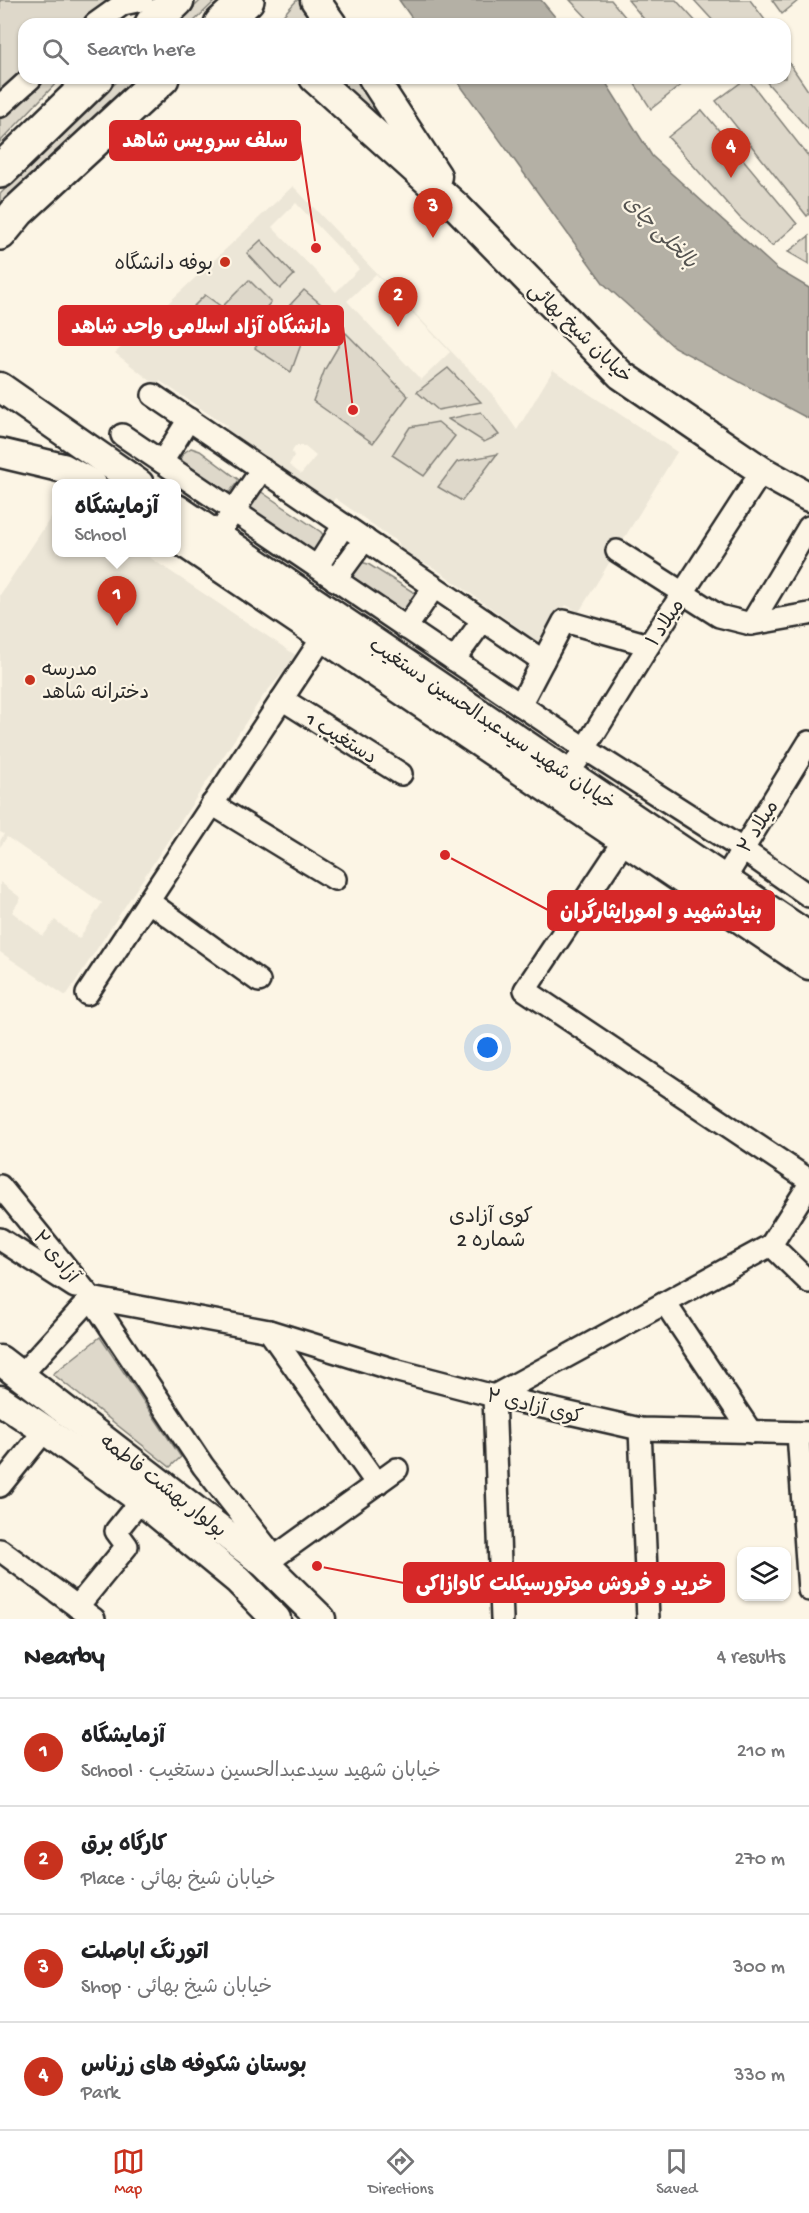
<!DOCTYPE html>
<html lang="en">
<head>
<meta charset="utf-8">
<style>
	:root { --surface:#fff; --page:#f6f6f6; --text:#202124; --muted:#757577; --line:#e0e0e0; --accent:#c8321e }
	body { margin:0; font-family:"Gochi Hand","Playpen Sans Arabic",sans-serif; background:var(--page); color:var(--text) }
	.controls { position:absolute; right:18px; bottom:18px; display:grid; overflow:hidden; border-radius:12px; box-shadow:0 2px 4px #0004 }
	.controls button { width:54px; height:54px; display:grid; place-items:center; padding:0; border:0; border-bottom:2px solid var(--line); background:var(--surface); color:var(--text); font:30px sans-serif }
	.you { position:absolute; left:488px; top:1048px; width:21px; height:21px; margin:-15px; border:4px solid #fff; border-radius:50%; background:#1a73e8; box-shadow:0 0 0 9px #1a73e833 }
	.badge { display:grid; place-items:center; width:39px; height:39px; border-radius:50%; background:var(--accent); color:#fff; font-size:20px; font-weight:700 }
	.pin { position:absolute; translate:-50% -50px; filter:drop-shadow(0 2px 3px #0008) }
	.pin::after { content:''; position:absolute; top:32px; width:21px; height:18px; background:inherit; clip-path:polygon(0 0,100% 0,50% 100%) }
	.popup { position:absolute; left:52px; top:479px; width:129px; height:78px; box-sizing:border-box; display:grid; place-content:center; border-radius:12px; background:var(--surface); filter:drop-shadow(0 2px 4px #0005); font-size:20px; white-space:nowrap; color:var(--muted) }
	.popup b { font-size:22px; color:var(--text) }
	.popup::after { content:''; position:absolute; left:50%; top:100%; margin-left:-12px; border:12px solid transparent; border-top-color:var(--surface) }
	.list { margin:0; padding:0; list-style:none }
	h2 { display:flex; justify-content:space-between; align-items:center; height:78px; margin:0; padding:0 24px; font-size:26px }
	h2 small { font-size:20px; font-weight:400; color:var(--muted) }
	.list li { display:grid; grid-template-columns:39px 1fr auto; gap:18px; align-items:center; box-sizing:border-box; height:108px; padding:0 24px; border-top:2px solid var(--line) }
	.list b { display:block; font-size:22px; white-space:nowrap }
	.list p { margin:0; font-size:20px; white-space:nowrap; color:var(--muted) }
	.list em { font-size:20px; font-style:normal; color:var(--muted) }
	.icon { flex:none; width:33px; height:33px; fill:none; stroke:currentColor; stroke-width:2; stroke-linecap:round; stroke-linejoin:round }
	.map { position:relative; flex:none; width:809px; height:1619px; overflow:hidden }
	.search { position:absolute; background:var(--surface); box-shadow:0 2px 4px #0004; left:18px; right:18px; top:18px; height:66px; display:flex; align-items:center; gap:15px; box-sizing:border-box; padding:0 21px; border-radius:18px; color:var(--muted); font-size:22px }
	.sheet { height:510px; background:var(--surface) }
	nav { display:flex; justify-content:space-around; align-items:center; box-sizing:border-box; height:84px; border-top:2px solid var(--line); background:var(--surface); font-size:16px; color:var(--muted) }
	nav a { display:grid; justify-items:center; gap:3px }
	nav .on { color:var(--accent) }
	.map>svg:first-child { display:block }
	.built { fill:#ece6d7; fill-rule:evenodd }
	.green { fill:#ded8ca; stroke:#84827a; stroke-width:1.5 }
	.water { fill:#b4b0a5; stroke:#7d7b74; stroke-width:1.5 }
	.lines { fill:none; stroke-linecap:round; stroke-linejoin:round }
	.street-casing { stroke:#2b2b2b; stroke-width:26 }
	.secondary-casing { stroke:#2b2b2b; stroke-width:33 }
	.primary-casing { stroke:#2b2b2b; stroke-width:38 }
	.street { stroke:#fcf5e5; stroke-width:21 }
	.secondary { stroke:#fcf5e5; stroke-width:28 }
	.primary { stroke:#fcf5e5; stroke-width:33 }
	.poi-dot { fill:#c8321e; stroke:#fcf5e5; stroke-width:2 }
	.labels { text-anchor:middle; stroke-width:4.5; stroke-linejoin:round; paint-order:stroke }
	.poi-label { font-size:20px; fill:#2b2b2b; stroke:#fcf5e5; text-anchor:end }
	.street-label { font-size:20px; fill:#2b2b2b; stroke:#fcf5e5 }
	.water-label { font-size:21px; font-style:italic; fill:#545350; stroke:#fcf5e5 }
	.neighbourhood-label { font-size:21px; fill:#2b2b2b; stroke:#fcf5e5 }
	.leader { fill:none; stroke:#d62828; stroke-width:2 }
	.callout-dot { fill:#d62828; stroke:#fcf5e5; stroke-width:2 }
	.callout { fill:#d62828; stroke:#d62828; stroke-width:2 }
	.callout-label { font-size:21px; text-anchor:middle; font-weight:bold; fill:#fff }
</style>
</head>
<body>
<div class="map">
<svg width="809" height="1619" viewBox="0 0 809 1619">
	<rect width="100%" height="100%" fill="#fcf5e5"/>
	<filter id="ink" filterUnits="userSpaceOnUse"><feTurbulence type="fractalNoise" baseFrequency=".0167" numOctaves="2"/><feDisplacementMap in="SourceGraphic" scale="12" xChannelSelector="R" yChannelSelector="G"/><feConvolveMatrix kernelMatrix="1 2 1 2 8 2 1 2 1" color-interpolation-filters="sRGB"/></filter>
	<g filter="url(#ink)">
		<g class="built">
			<path d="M 293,186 L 492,394 L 517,430 L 553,370 L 677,452 L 579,612 L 566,605 L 540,643 L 436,569 L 397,548 L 399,543 L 335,498 L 331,504 L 263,455 L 224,431 L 227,426 L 160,381 L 156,385 L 115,353 ZM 296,203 L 359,269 L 336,292 L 272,227 ZM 376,274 L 450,352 L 421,380 L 347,301 ZM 295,446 L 304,446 L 316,456 L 301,474 L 289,465 L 294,456 L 292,452 Z"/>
			<path d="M 57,508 L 57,552 L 143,553 L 297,656 L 263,696 L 66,996 L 0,952 L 0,882 L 21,898 L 12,912 L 43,936 L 55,920 L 79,939 L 102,903 L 7,837 L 0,847 L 0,841 L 4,834 L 0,832 L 0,595 Z"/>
		</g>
		<g class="green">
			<path d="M 0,0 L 145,0 L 117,24 L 24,24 L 24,78 L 61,78 L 0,142 Z"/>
			<path d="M 201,0 L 216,0 L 191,24 L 177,24 Z"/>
			<path d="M 297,0 L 301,0 L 318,24 L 279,24 L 277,22 Z"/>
			<path d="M 570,0 L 611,0 L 631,24 L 593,24 Z"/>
			<path d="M 628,0 L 676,0 L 698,24 L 648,24 Z"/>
			<path d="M 694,0 L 750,0 L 765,20 L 759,24 L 716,24 Z"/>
			<path d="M 772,0 L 799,0 L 782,14 Z"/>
			<path d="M 785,57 L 809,92 L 809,130 L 763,78 L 785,78 Z"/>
			<path d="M 121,78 L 135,78 L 0,204 L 0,194 Z"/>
			<path d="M 333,78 L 358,78 L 423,167 Z"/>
			<path d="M 631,78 L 676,78 L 681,85 L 651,109 Z"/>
			<path d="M 747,78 L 809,157 L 809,214 L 807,216 L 716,101 Z"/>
			<path d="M 702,110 L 797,224 L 772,246 L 740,218 L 668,137 Z"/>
			<path d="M 809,236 L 809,264 L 788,252 Z"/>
			<path d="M 261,240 L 294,275 L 280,289 L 247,253 Z"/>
			<path d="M 249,280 L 271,302 L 236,342 L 194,306 L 205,295 L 222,307 Z"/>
			<path d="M 304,290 L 322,305 L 304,336 L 291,372 L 255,348 L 276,320 Z"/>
			<path d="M 346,333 L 408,396 L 373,443 L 313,401 L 325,369 Z"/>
			<path d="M 448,368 L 481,402 L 438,410 L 417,392 Z"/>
			<path d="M 481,412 L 499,435 L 484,442 L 448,419 Z"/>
			<path d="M 438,422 L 455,436 L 424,476 L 392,455 L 410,427 Z"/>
			<path d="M 191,448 L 200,451 L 239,480 L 222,502 L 173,468 L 185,452 Z"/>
			<path d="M 497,454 L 462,501 L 438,487 L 457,462 Z"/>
			<path d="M 260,491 L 321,532 L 325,538 L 312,561 L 244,517 Z"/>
			<path d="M 361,562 L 368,564 L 418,595 L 401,622 L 340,580 Z"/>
			<path d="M 100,1337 L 181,1457 L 170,1467 L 53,1374 Z"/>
		</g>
		<g class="water">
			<path d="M 399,0 L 541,0 L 561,24 L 416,24 Z"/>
			<path d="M 455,78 L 603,78 L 652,156 L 777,269 L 809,288 L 809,419 L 674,347 L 604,284 Z"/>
		</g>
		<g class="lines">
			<g class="street-casing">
				<g id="street">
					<path d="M 95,24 L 123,4 L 142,0"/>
					<path d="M 0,106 L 31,78"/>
					<path d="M 153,395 L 543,661"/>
					<path d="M 122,435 L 584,748 L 742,849 L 809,896"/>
					<path d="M 162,462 L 189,419"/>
					<path d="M 217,536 L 262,469"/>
					<path d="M 617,551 L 719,616 L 751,624 L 809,614"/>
					<path d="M 317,567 L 344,525"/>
					<path d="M 335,580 L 365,539"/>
					<path d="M 751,624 L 809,527"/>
					<path d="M 406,628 L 434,587"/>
					<path d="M 454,660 L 483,620"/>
					<path d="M 282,699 L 401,774"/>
					<path d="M 520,705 L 564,621 L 649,645"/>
					<path d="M 577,761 L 649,645 L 762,471"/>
					<path d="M 212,804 L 335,879"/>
					<path d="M 625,840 L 525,990 L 809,1180"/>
					<path d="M 724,880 L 809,742"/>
					<path d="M 148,901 L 259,981"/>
					<path d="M 87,994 L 323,637"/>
					<path d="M 809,1185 L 771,1245 L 809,1282"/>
					<path d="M 0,1186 L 91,1298 L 203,1466 L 275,1558"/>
					<path d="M 0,1239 L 75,1287"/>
					<path d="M 665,1303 L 751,1432"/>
					<path d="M 269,1331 L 377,1484"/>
					<path d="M 21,1375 L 91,1298 L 269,1331 L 398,1371 L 494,1396 L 640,1429 L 809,1433"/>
					<path d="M 640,1429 L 648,1619"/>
					<path d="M 798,1433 L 809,1590"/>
					<path d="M 0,1486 L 45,1430"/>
					<path d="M 0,1550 L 94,1619"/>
					<path d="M 265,1564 L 397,1469"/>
					<path d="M 77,1607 L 127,1546 L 116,1531 L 141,1500"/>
					<path d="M 502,1619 L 494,1396 L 771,1245"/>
				</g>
			</g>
			<g class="secondary-casing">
				<g id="secondary">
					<path d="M 315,0 L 332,24"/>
					<path d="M 314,78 L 458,208 L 621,375 L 762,471 L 809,497"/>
					<path d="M 373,78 L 437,176"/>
					<path d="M 0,387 L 139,484"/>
					<path d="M 0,453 L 63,468 L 92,484"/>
					<path d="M 177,509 L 809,937"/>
					<path d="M 177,538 L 809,965"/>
					<path d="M 0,1360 L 265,1564 L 321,1619"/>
					<path d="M 0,1400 L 45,1430 L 141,1500 L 238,1580 L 276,1619"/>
				</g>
			</g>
			<g class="primary-casing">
				<g id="primary">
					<path d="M 152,24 L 177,0"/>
					<path d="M 221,24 L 247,0"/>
					<path d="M 0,171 L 96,78"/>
					<path d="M 0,233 L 18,211 L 162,78"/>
				</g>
			</g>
			<use href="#street" class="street"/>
			<use href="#secondary" class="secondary"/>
			<use href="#primary" class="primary"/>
		</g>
	</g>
	<g class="poi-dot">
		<circle cx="225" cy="262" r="6"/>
		<circle cx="30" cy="680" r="6"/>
	</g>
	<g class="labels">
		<g class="poi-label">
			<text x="213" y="269">بوفه دانشگاه</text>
			<text x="42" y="675" text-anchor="start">مدرسه<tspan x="42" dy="23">دخترانه شاهد</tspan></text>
		</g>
		<g class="street-label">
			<text transform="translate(581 332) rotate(44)" y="7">خیابان شیخ بهائی</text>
			<text transform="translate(664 622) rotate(-57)" y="7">میلاد ۱</text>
			<text transform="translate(493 723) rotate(34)" y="7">خیابان شهید سیدعبدالحسین دستغیب</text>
			<text transform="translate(342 737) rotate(32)" y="7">دستغیب 1</text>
			<text transform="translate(757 826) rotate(-58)" y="7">میلاد ۲</text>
			<text transform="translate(57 1256) rotate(51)" y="7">آزادی ۲</text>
			<text transform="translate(535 1405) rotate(13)" y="7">کوی آزادی ۲</text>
			<text transform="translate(164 1485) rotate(38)" y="7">بولوار بهشت فاطمه</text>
		</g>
		<g class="water-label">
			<text transform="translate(661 231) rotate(45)" y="7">بالخلی چای</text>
		</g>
		<g class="neighbourhood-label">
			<text x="491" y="1222">کوی آزادی<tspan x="491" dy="24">شماره 2</tspan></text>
		</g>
	</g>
	<path class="leader" d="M316 248L300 140M353 410L343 326M445 855L548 910M317 1566L404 1583"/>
	<g class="callout-dot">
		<circle cx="316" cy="248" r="6"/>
		<circle cx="353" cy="410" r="6"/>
		<circle cx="445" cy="855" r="6"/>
		<circle cx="317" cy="1566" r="6"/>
	</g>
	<g class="callout">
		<rect x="110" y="121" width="190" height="39" rx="6"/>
		<rect x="59" y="306" width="284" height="39" rx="6"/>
		<rect x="548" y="891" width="226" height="39" rx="6"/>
		<rect x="404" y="1563" width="320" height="39" rx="6"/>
	</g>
	<g class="callout-label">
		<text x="205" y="147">سلف سرویس شاهد</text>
		<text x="201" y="333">دانشگاه آزاد اسلامی واحد شاهد</text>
		<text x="661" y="918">بنیادشهید و امورایثارگران</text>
		<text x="564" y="1590">خرید و فروش موتورسیکلت کاوازاکی</text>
	</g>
</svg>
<div class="controls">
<button><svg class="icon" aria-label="layers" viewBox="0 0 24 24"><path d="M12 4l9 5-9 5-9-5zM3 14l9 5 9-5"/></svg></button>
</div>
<div class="you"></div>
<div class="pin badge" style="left:117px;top:626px">1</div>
<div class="popup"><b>آزمایشگاه</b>School</div>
<div class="pin badge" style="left:398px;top:327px">2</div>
<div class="pin badge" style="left:433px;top:238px">3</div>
<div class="pin badge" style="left:731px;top:178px">4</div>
<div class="search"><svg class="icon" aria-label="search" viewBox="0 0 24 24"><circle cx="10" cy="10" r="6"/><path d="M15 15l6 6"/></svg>Search here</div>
</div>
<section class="sheet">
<h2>Nearby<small>4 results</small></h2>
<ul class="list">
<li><span class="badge">1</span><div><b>آزمایشگاه</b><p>School · خیابان شهید سیدعبدالحسین دستغیب</p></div><em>210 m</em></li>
<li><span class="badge">2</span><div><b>کارگاه برق</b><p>Place · خیابان شیخ بهائی</p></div><em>270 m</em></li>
<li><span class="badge">3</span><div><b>اتورنگ اباصلت</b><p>Shop · خیابان شیخ بهائی</p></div><em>300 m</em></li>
<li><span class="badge">4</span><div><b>بوستان شکوفه های زرناس</b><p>Park</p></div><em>330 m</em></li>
</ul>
</section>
<nav>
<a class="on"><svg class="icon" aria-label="map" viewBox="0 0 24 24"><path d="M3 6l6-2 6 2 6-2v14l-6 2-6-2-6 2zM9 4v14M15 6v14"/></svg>Map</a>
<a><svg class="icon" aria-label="directions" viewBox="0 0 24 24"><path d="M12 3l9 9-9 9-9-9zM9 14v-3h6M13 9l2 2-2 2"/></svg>Directions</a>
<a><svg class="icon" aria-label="saved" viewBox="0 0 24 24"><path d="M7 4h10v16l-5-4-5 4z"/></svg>Saved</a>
</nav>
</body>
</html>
